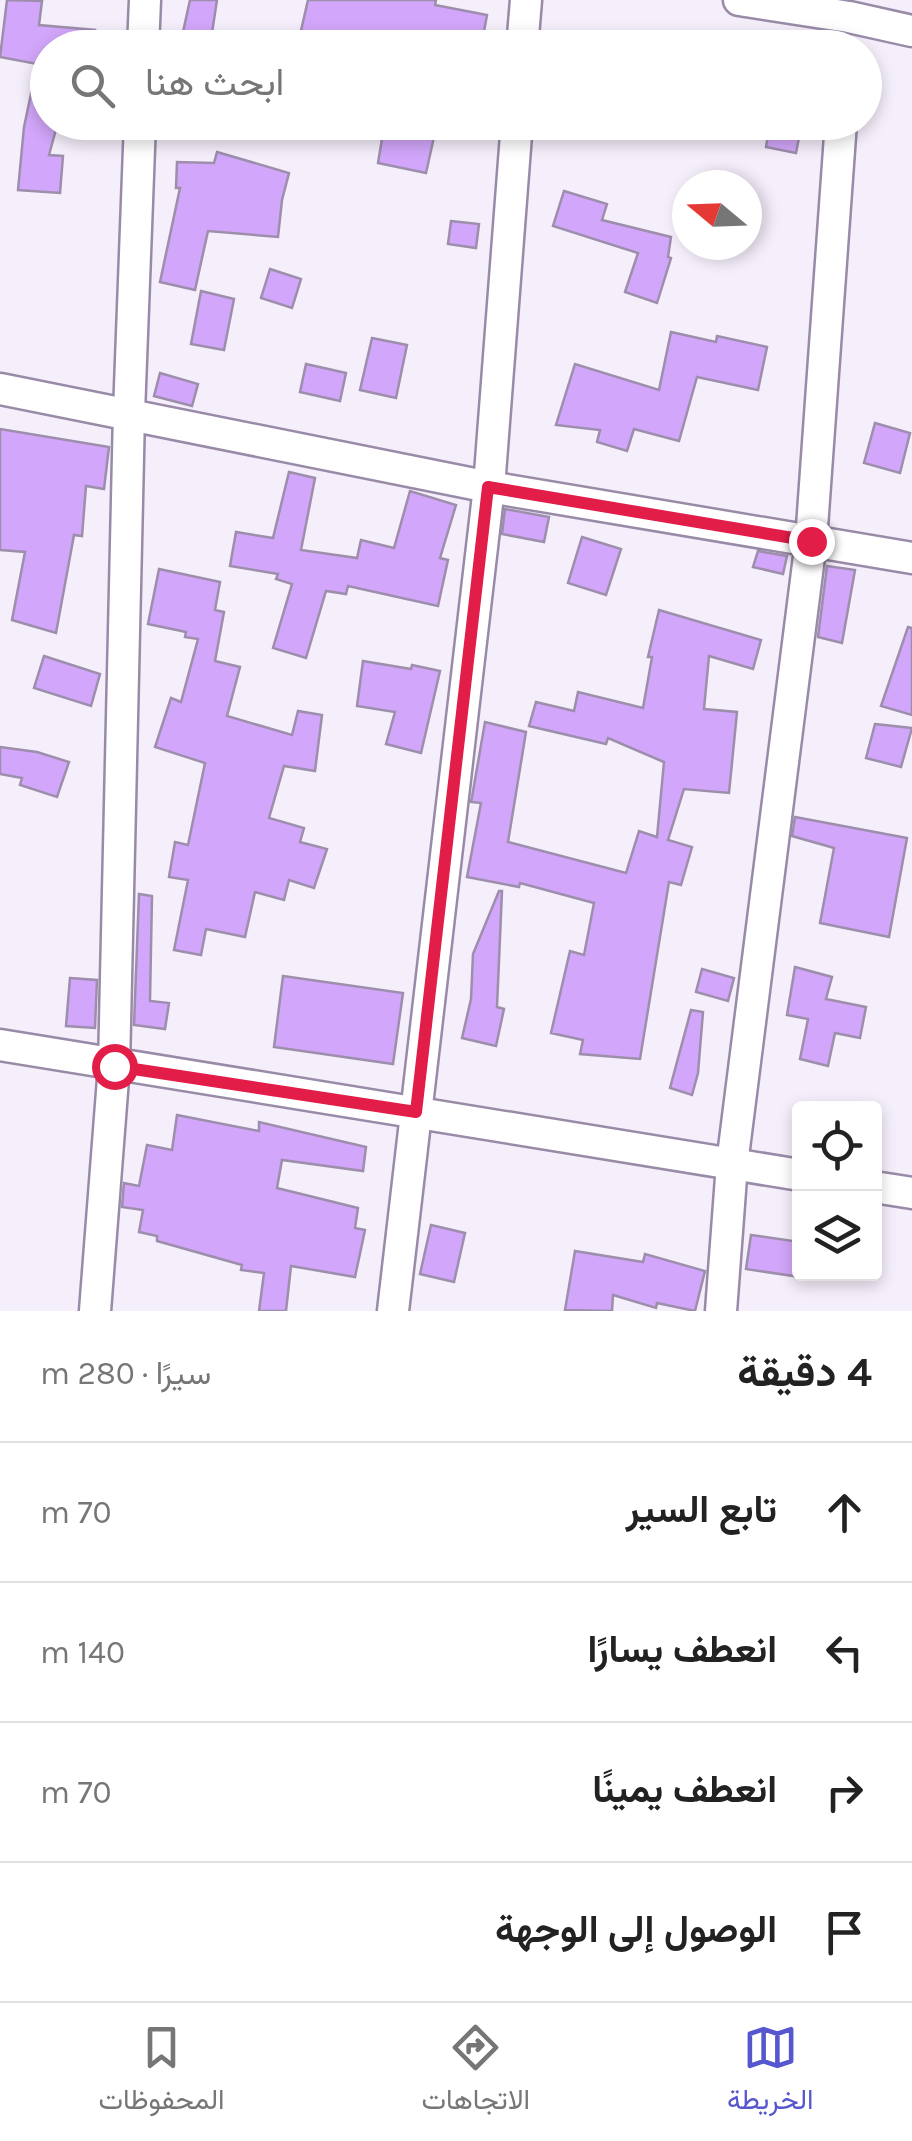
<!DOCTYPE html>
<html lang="ar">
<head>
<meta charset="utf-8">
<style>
	:root { --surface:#fff; --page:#f2f2f2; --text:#222; --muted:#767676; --line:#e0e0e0; --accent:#5656ce }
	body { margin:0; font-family:Karla,Vazirmatn,sans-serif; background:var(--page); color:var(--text); direction:rtl }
	.controls { position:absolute; right:30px; bottom:30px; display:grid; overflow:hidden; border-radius:10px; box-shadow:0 5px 15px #0003 }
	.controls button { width:90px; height:90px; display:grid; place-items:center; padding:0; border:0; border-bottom:2px solid var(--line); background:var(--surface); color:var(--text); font:50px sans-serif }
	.compass { position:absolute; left:672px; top:170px; width:90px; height:90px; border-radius:50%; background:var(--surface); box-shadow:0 5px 15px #0003; rotate:289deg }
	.stop { position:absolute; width:30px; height:30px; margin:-22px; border:8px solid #e11d48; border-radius:50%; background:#fff }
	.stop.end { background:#e11d48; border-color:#fff; box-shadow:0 2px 10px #0008 }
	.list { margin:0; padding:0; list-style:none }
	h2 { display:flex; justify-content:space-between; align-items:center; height:130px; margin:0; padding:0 40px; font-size:42px }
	h2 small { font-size:32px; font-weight:400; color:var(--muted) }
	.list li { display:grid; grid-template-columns:65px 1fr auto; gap:30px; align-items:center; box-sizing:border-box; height:140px; padding:0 40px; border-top:2px solid var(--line) }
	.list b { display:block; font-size:38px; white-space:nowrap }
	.list em { font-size:32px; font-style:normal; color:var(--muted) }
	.icon { flex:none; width:55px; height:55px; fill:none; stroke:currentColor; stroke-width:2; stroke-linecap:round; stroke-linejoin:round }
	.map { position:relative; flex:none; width:912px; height:1311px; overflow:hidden; direction:ltr }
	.search { position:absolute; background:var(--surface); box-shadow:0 5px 15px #0003; left:30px; right:30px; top:30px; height:110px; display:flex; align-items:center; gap:25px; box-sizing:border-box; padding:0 35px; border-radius:55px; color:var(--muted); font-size:38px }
	.sheet { height:690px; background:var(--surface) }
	nav { display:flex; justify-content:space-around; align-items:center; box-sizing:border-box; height:140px; border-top:2px solid var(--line); background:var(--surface); font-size:28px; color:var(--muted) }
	nav a { display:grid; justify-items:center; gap:5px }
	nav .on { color:var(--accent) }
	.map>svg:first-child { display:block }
	.building { fill:#d2a6fa; stroke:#9d8eac; stroke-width:2.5 }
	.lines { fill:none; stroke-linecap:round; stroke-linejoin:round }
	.street-casing { stroke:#998ba8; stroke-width:35 }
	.street { stroke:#fff; stroke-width:30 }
	.route { stroke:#e11d48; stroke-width:12 }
</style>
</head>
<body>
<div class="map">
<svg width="912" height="1311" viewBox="0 0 912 1311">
	<rect width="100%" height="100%" fill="#f5eefb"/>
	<g class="building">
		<path d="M 7,0 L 42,1 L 39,25 L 95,30 L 94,48 L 48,48 L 48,66 L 0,57 Z"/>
		<path d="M 190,0 L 217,0 L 210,46 L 181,41 Z"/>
		<path d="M 308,0 L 436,0 L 435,5 L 487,15 L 481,48 L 445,45 L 389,32 L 387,48 L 297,48 Z"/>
		<path d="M 37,66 L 48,68 L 48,122 L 58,122 L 49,155 L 63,156 L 60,193 L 18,190 L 24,127 Z"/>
		<path d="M 770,122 L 802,122 L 796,153 L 766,147 Z"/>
		<path d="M 384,127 L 434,137 L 426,173 L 378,163 Z"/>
		<path d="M 217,152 L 289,173 L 282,200 L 278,237 L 208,231 L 195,290 L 160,282 L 180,188 L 176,188 L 177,162 L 214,163 Z"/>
		<path d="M 564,191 L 607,204 L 602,220 L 671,237 L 668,257 L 671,258 L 657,303 L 625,292 L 638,253 L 553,226 Z"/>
		<path d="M 451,221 L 479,224 L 476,248 L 448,244 Z"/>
		<path d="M 270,269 L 301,279 L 292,308 L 261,298 Z"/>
		<path d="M 201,291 L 234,299 L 224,350 L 191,344 Z"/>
		<path d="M 671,332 L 716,342 L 717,336 L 767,347 L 758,390 L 697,377 L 679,441 L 634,429 L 627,451 L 597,442 L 600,430 L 556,425 L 575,364 L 659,390 Z"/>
		<path d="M 372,338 L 407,345 L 396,398 L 360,390 Z"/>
		<path d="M 306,364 L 346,373 L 340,401 L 300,392 Z"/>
		<path d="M 160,373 L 198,384 L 192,406 L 154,396 Z"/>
		<path d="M 875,423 L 910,433 L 900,473 L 864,463 Z"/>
		<path d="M 0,429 L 109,447 L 104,489 L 86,486 L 82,536 L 74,535 L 56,633 L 12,620 L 25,552 L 0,550 Z"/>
		<path d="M 289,472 L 315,478 L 301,550 L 357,558 L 361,540 L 394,548 L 410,491 L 456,505 L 440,558 L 448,560 L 438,606 L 348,586 L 346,594 L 326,591 L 306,658 L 273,648 L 292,584 L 276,579 L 278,574 L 230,566 L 236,532 L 273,538 Z"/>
		<path d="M 505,509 L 549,517 L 544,542 L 502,534 Z"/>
		<path d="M 582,537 L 621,549 L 606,595 L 568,583 Z"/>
		<path d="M 758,551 L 787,556 L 783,574 L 753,567 Z"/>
		<path d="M 827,566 L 855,570 L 842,643 L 818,637 Z"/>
		<path d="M 159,569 L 220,582 L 215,610 L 224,612 L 215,661 L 240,667 L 227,716 L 292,735 L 298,711 L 322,715 L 315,771 L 284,766 L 269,818 L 304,828 L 300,842 L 327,849 L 314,888 L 289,880 L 284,900 L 255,892 L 245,937 L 206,929 L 201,955 L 174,950 L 188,880 L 169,877 L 175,842 L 188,845 L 205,763 L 155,747 L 171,698 L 181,702 L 198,639 L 185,637 L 186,632 L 148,624 Z"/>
		<path d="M 659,610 L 761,640 L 753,669 L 709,656 L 704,709 L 737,712 L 729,793 L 684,789 L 668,840 L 692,847 L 681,885 L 669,882 L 640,1059 L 580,1054 L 583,1040 L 551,1033 L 570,951 L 584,955 L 594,903 L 520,883 L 519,887 L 467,877 L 481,803 L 471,802 L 472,797 L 485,722 L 526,732 L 508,842 L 626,873 L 639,831 L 657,837 L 664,762 L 608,738 L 606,744 L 529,726 L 536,702 L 574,711 L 578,692 L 643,708 L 652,657 L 648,657 Z"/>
		<path d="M 908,627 L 912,628 L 912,715 L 881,706 Z"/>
		<path d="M 44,656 L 100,674 L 91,706 L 34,688 Z"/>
		<path d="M 363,661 L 411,669 L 412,665 L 440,671 L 421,753 L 386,744 L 395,712 L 357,706 Z"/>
		<path d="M 875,724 L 912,728 L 901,767 L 866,758 Z"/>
		<path d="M 0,747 L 37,752 L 69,762 L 57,797 L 20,785 L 22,778 L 0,774 Z"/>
		<path d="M 795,817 L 907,838 L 889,937 L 820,923 L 834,848 L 792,836 Z"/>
		<path d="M 499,891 L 502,891 L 497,1007 L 504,1009 L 496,1046 L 462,1038 L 471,999 L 473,954 Z"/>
		<path d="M 139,894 L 152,896 L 150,1001 L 169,1003 L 165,1029 L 134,1025 Z"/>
		<path d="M 795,967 L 832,977 L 826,999 L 866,1007 L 860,1038 L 835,1033 L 828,1066 L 800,1059 L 808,1019 L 787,1015 Z"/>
		<path d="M 702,969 L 734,978 L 728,1001 L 696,992 Z"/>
		<path d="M 283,976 L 403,993 L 393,1064 L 274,1047 Z"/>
		<path d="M 70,978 L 97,980 L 95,1028 L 66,1026 Z"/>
		<path d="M 691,1010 L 703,1012 L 698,1073 L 692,1095 L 670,1088 Z"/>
		<path d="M 177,1115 L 259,1131 L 259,1122 L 366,1147 L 363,1171 L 282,1160 L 277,1188 L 358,1208 L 355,1228 L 365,1230 L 355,1277 L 291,1266 L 286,1311 L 259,1311 L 264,1273 L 241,1270 L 242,1265 L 157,1241 L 157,1236 L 139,1232 L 143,1210 L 122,1207 L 124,1183 L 139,1186 L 147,1145 L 172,1150 Z"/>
		<path d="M 431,1225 L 465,1233 L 454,1282 L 420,1274 Z"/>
		<path d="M 751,1235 L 800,1242 L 800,1277 L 746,1269 Z"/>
		<path d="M 575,1251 L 643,1262 L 645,1254 L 705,1271 L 695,1311 L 657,1303 L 656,1308 L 613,1295 L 612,1311 L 565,1310 Z"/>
	</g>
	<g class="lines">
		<g class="street-casing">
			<g id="street">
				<path d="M 739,0 L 849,17 L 912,31"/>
				<path d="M 143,48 L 145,0"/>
				<path d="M 522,48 L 526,0"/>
				<path d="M 0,389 L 489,487 L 912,558"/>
				<path d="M 0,1045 L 800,1175"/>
				<path d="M 874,1187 L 912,1193"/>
				<path d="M 95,1311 L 114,1066 L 129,413 L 140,122"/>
				<path d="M 393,1311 L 489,487 L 517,122"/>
				<path d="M 721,1311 L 732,1164 L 811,541 L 841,122"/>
			</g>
		</g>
		<use href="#street" class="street"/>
	</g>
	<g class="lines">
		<path class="route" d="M 114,1066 L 416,1112 L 488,487 L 811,541"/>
	</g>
</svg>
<div class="controls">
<button><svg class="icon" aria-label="locate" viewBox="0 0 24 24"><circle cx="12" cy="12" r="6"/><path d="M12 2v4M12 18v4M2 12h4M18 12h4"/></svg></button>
<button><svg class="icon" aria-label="layers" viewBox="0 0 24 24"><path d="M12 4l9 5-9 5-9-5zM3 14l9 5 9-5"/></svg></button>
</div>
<svg class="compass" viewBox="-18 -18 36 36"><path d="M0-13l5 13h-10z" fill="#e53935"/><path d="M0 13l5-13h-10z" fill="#767676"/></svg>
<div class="stop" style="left:114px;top:1066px"></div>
<div class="stop end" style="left:811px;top:541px"></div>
<div class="search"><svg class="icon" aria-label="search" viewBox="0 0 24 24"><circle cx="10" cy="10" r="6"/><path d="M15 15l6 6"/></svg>ابحث هنا</div>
</div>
<section class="sheet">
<h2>4 دقيقة<small>سيرًا · 280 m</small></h2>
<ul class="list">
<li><svg class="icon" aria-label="ahead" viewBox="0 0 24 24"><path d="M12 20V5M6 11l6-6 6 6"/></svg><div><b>تابع السير</b></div><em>70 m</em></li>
<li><svg class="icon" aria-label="left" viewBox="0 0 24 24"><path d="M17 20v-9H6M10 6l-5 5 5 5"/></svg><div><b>انعطف يسارًا</b></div><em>140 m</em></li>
<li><svg class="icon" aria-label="right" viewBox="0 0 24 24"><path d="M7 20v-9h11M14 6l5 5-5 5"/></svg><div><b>انعطف يمينًا</b></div><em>70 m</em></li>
<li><svg class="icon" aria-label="arrive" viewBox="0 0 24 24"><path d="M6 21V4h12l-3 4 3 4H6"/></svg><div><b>الوصول إلى الوجهة</b></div></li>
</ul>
</section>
<nav>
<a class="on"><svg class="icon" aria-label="map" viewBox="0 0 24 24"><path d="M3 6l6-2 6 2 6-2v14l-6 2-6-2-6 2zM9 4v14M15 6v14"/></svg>الخريطة</a>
<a><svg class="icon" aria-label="directions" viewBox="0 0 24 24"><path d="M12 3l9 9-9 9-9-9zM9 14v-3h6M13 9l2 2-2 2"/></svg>الاتجاهات</a>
<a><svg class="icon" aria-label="saved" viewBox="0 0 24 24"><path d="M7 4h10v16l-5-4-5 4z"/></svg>المحفوظات</a>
</nav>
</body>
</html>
